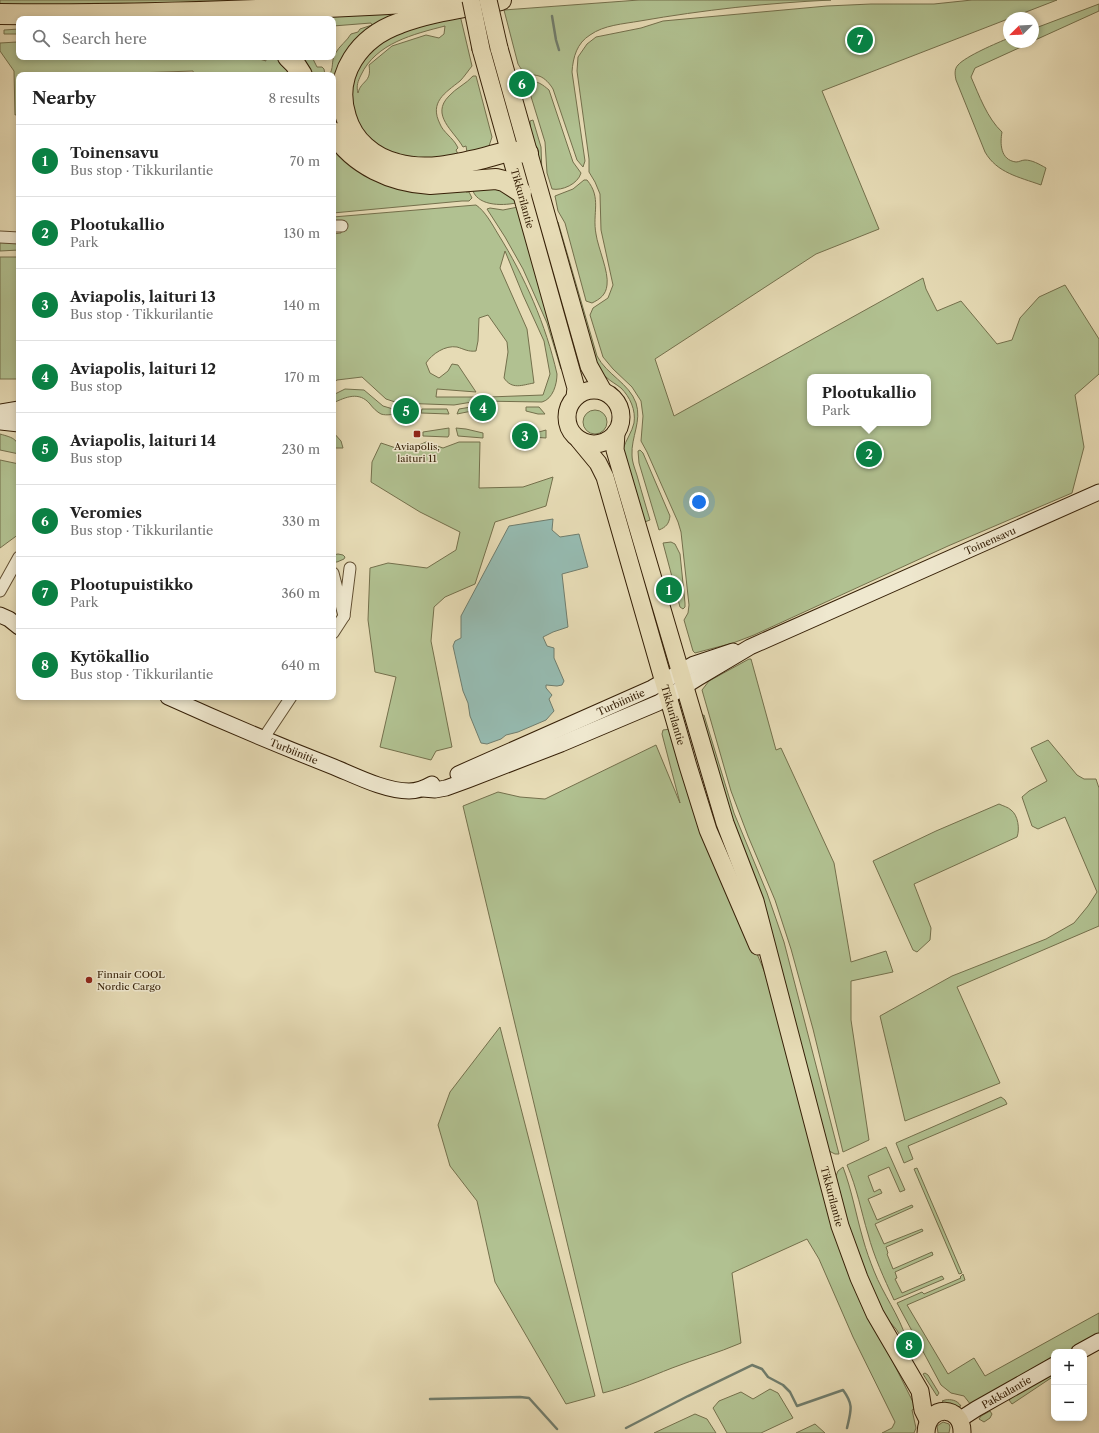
<!DOCTYPE html>
<html lang="en">
<head>
<meta charset="utf-8">
<style>
	:root { --surface:#fff; --page:#f2f2f2; --text:#222; --muted:#767676; --line:#e0e0e0; --accent:#0b8043 }
	body { margin:0; font-family:"Libre Caslon Text",serif; background:var(--page); color:var(--text) }
	.controls { position:absolute; right:12px; bottom:12px; display:grid; overflow:hidden; border-radius:8px; box-shadow:0 2px 6px #0003 }
	.controls button { width:36px; height:36px; display:grid; place-items:center; padding:0; border:0; border-bottom:1px solid var(--line); background:var(--surface); color:var(--text); font:20px sans-serif }
	.compass { position:absolute; left:1003px; top:12px; width:36px; height:36px; border-radius:50%; background:var(--surface); box-shadow:0 2px 6px #0003; rotate:246deg }
	.you { position:absolute; left:699px; top:502px; width:14px; height:14px; margin:-10px; border:3px solid #fff; border-radius:50%; background:#1a73e8; box-shadow:0 0 0 6px #1a73e833 }
	.badge { display:grid; place-items:center; width:26px; height:26px; border-radius:50%; background:var(--accent); color:#fff; font-size:13px; font-weight:700 }
	.pin { position:absolute; translate:-50% -50%; border:2px solid #fff; box-shadow:0 1px 4px #0006 }
	.popup { position:absolute; left:807px; top:374px; width:124px; height:52px; box-sizing:border-box; display:grid; place-content:center; border-radius:8px; background:var(--surface); filter:drop-shadow(0 1px 3px #0005); font-size:13px; white-space:nowrap; color:var(--muted) }
	.popup b { font-size:15px; color:var(--text) }
	.popup::after { content:''; position:absolute; left:50%; top:100%; margin-left:-8px; border:8px solid transparent; border-top-color:var(--surface) }
	.list { margin:0; padding:0; list-style:none }
	h2 { display:flex; justify-content:space-between; align-items:center; height:52px; margin:0; padding:0 16px; font-size:17px }
	h2 small { font-size:13px; font-weight:400; color:var(--muted) }
	.list li { display:grid; grid-template-columns:26px 1fr auto; gap:12px; align-items:center; box-sizing:border-box; height:72px; padding:0 16px; border-top:1px solid var(--line) }
	.list b { display:block; font-size:15px; white-space:nowrap }
	.list p { margin:0; font-size:13px; white-space:nowrap; color:var(--muted) }
	.list em { font-size:13px; font-style:normal; color:var(--muted) }
	.icon { flex:none; width:22px; height:22px; fill:none; stroke:currentColor; stroke-width:2; stroke-linecap:round; stroke-linejoin:round }
	.map { position:relative; flex:none; width:1099px; height:1433px; overflow:hidden }
	.search { position:absolute; background:var(--surface); box-shadow:0 2px 6px #0003; left:16px; top:16px; width:320px; height:44px; display:flex; align-items:center; gap:10px; box-sizing:border-box; padding:0 14px; border-radius:8px; color:var(--muted); font-size:15px }
	.panel { position:absolute; background:var(--surface); box-shadow:0 2px 6px #0003; left:16px; top:72px; width:320px; height:628px; border-radius:8px }
	.map>svg:first-child { display:block }
	.green { fill:#b1c191; stroke:#74704c; fill-rule:evenodd }
	.water { fill:#96bbb1; stroke:#707d6d }
	.lines { fill:none; stroke-linecap:round; stroke-linejoin:round }
	.stream { stroke:#707d6d; stroke-width:2.5 }
	.street-casing { stroke:#624f32; stroke-width:13 }
	.secondary-casing { stroke:#362007; stroke-width:17 }
	.primary-casing { stroke:#362007; stroke-width:19 }
	.highway-casing { stroke:#362007; stroke-width:22 }
	.street { stroke:#efe8cf; stroke-width:11 }
	.secondary { stroke:#efe8cf; stroke-width:15 }
	.primary { stroke:#e6dbb5; stroke-width:17 }
	.highway { stroke:#e6dbb5; stroke-width:20 }
	.primary-bridge-casing { stroke:#362007; stroke-width:19; stroke-linecap:butt }
	.primary-bridge { stroke:#e6dbb5; stroke-width:17 }
	.poi-dot { fill:#8f2418; stroke:#efe8cf; stroke-width:1.5 }
	.labels { text-anchor:middle; stroke-width:3; stroke-linejoin:round; paint-order:stroke }
	.street-label { font-size:10px; fill:#362007; stroke:#efe8cf }
	.poi-label { font-size:10px; fill:#362007; stroke:#efe8cf }
</style>
</head>
<body>
<div class="map">
<svg width="1099" height="1433" viewBox="0 0 1099 1433">
	<rect width="100%" height="100%" fill="#e6dbb5"/>
	<filter id="stains"><feTurbulence type="fractalNoise" baseFrequency=".005" numOctaves="4"/><feColorMatrix values="0 0 0 0 .2 0 0 0 0 .09 0 0 0 0 .02 0 0 0 .5 -.17"/></filter>
	<radialGradient id="worn" r=".72"><stop offset=".6" stop-color="#630" stop-opacity="0"/><stop offset="1" stop-color="#630" stop-opacity=".3"/></radialGradient>
	<g class="green">
		<path d="M 0,0 L 343,0 L 0,8 Z"/>
		<path d="M 639,0 L 831,0 C 767,3 703,10 640,21 C 623,24 604,25 590,35 C 577,43 573,57 572,72 L 585,161 L 583,167 L 577,160 L 553,89 C 550,84 545,78 539,76 C 527,73 525,76 518,64 L 504,10 Z"/>
		<path d="M 972,0 L 1057,0 L 822,91 L 879,229 L 816,254 L 655,359 L 674,416 L 923,278 L 926,289 L 937,311 L 961,301 L 997,344 L 1012,340 L 1020,318 L 1039,297 L 1065,285 L 1099,339 L 1099,374 L 1075,395 L 1084,447 L 1072,493 L 948,546 L 754,635 L 733,643 L 695,653 L 693,651 L 684,620 L 688,613 L 689,605 L 681,532 L 678,522 L 647,452 L 641,441 L 643,416 L 641,401 L 632,387 L 613,369 L 603,357 L 590,315 L 593,308 L 608,298 L 613,285 L 601,230 L 600,194 L 595,182 L 589,172 L 589,159 L 577,71 L 578,57 L 587,44 L 596,37 L 641,28 L 663,21 L 827,6 L 871,4 L 934,4 ZM 810,377 L 928,377 L 928,423 L 810,423 Z"/>
		<path d="M 1099,4 L 1099,11 L 1033,41 L 1033,29 Z"/>
		<path d="M 420,10 L 350,55 L 349,133 L 433,178 L 333,125 L 333,75 L 329,75 C 334,69 331,61 335,54 C 339,46 347,41 351,34 L 358,32 L 360,29 L 372,25 L 371,23 L 333,26 L 333,19 L 217,19 Z"/>
		<path d="M 460,15 L 472,66 C 468,71 464,77 460,81 C 445,93 429,102 440,124 C 443,132 453,138 457,146 L 458,148 L 456,150 L 458,154 L 417,163 L 367,142 L 348,101 L 359,58 L 380,38 ZM 445,26 L 444,34 L 439,38 L 426,35 L 392,46 L 369,65 C 372,83 361,80 358,93 C 356,86 358,81 361,75 C 376,43 414,34 445,26 Z"/>
		<path d="M 19,29 L 19,57 L 253,57 L 266,61 L 265,57 L 282,57 L 297,75 L 194,75 L 193,71 L 135,73 L 125,75 L 19,75 L 19,114 L 15,115 L 14,71 L 0,51 L 0,43 L 17,42 L 18,34 L 4,34 L 4,30 Z"/>
		<path d="M 1009,38 L 1009,42 L 1032,42 L 975,68 L 971,77 C 979,95 987,118 1002,132 C 1000,143 1000,160 1016,162 C 1019,162 1022,160 1025,160 C 1032,160 1039,164 1046,168 L 1041,185 C 1019,177 997,173 985,152 L 956,80 C 955,75 954,69 958,65 C 966,56 997,43 1009,38 Z"/>
		<path d="M 295,57 L 312,57 L 317,67 L 322,67 L 324,69 L 325,75 L 307,75 Z"/>
		<path d="M 473,76 L 476,76 L 492,137 L 489,146 L 481,149 L 467,152 L 466,146 L 463,147 C 454,131 430,115 449,96 C 456,88 466,84 473,76 Z"/>
		<path d="M 529,82 C 537,80 543,85 549,90 L 573,162 L 581,173 C 578,184 562,191 552,189 L 547,173 L 545,142 L 529,90 Z"/>
		<path d="M 533,120 L 541,147 L 542,175 L 531,140 L 530,121 Z"/>
		<path d="M 333,140 L 465,190 L 466,192 L 469,192 L 472,198 L 469,201 L 462,201 L 333,213 Z"/>
		<path d="M 584,180 L 587,180 C 602,198 592,213 596,234 C 598,248 609,272 607,285 C 606,295 600,299 592,303 L 586,301 L 585,297 L 565,223 L 558,211 L 555,196 L 573,189 Z"/>
		<path d="M 496,185 L 512,196 L 516,203 C 501,206 476,206 472,188 Z"/>
		<path d="M 476,205 C 485,211 492,224 498,234 C 525,277 546,325 557,374 C 557,384 553,399 542,402 L 478,401 L 454,405 L 398,403 L 386,399 L 362,377 L 337,380 L 333,383 L 333,234 L 341,233 L 342,221 L 333,222 L 333,217 ZM 505,251 L 523,295 L 544,341 L 550,374 L 543,395 L 489,397 L 436,397 L 437,389 L 476,392 L 458,365 L 452,364 L 448,371 L 439,378 L 430,373 L 426,363 C 432,354 445,345 457,347 C 464,349 468,352 476,351 L 478,341 L 479,318 L 488,315 L 507,342 L 508,352 L 504,378 C 512,390 522,385 534,383 L 527,329 L 500,268 Z"/>
		<path d="M 518,207 L 565,367 L 561,369 L 547,323 L 523,269 L 505,237 L 487,209 L 490,208 L 503,210 Z"/>
		<path d="M 556,220 L 558,222 L 597,356 C 607,375 629,383 636,403 C 642,421 631,437 632,455 C 632,463 636,471 638,479 C 642,493 646,507 650,520 L 642,523 L 623,449 C 626,440 632,432 634,423 C 636,410 630,397 621,388 C 616,384 610,381 606,377 C 601,373 598,368 594,362 Z"/>
		<path d="M 0,242 L 19,243 L 19,250 L 0,251 Z"/>
		<rect x="0" y="257" width="19" height="122"/>
		<path d="M 345,389 L 364,390 L 383,406 L 393,409 L 400,409 L 400,413 C 394,414 387,416 381,414 C 377,412 373,408 370,404 C 359,391 346,397 333,403 L 333,395 Z"/>
		<path d="M 477,406 L 477,410 L 457,414 L 459,409 Z"/>
		<path d="M 526,407 L 539,407 L 545,414 L 538,414 L 526,411 Z"/>
		<path d="M 422,409 L 447,409 L 449,414 L 421,413 Z"/>
		<circle cx="595" cy="422" r="12"/>
		<path d="M 449,428 L 449,435 L 448,437 L 423,436 L 423,432 Z"/>
		<path d="M 456,428 L 466,429 L 483,433 L 483,438 L 458,436 Z"/>
		<path d="M 546,430 L 546,438 L 532,437 L 532,434 Z"/>
		<path d="M 333,432 L 341,441 L 343,448 L 333,448 Z"/>
		<path d="M 0,434 C 14,438 19,439 19,454 L 0,450 Z"/>
		<path d="M 426,442 L 443,448 L 459,442 L 480,442 L 479,488 L 523,487 L 553,477 L 546,506 L 495,522 L 475,584 L 445,597 L 434,607 L 431,641 L 452,747 L 436,751 L 431,760 L 380,747 L 396,677 L 375,672 L 368,620 L 370,568 L 388,563 L 427,568 L 456,550 L 460,532 L 420,512 L 371,482 L 372,462 L 381,443 L 405,451 Z"/>
		<path d="M 640,450 L 643,453 L 670,516 C 669,524 666,527 659,530 L 639,463 L 638,451 Z"/>
		<path d="M 0,460 L 19,464 L 19,534 L 0,548 Z"/>
		<path d="M 671,542 L 675,544 L 680,554 L 685,603 L 685,607 L 683,609 L 680,607 L 663,543 Z"/>
		<path d="M 338,554 L 343,555 L 345,557 L 344,559 L 337,562 L 333,562 L 333,555 Z"/>
		<path d="M 749,659 L 751,659 L 776,750 L 781,748 L 834,863 L 851,962 L 886,951 L 893,972 L 851,981 L 851,1020 L 869,1140 L 843,1152 L 813,1029 L 791,949 L 775,900 L 748,836 L 731,791 L 702,690 L 709,681 Z"/>
		<path d="M 704,715 L 734,813 L 767,893 L 784,942 L 839,1154 L 835,1154 L 829,1151 L 826,1146 L 698,717 Z"/>
		<path d="M 671,729 L 744,923 L 763,968 L 774,998 L 798,1083 L 804,1121 L 822,1190 L 878,1332 L 916,1408 L 912,1410 L 916,1428 L 914,1433 L 882,1433 L 892,1428 L 895,1422 L 853,1337 L 819,1259 L 807,1239 L 732,1273 L 741,1343 C 718,1353 695,1359 672,1368 C 649,1377 627,1387 603,1393 L 463,806 L 498,792 L 520,797 L 545,799 L 656,745 L 680,803 L 662,734 L 663,730 Z"/>
		<path d="M 1048,740 L 1077,775 L 1084,779 L 1096,779 L 1099,788 L 1099,926 L 957,987 L 1000,1083 L 905,1121 L 880,1016 L 952,976 L 1046,939 L 1074,923 L 1088,906 L 1097,892 L 1065,817 L 1038,829 L 1032,826 L 1022,797 L 1029,791 L 1047,781 L 1031,748 Z"/>
		<path d="M 999,804 C 1003,806 1008,807 1011,810 C 1018,815 1020,829 1017,837 L 914,884 L 931,928 L 930,940 L 917,952 L 913,950 L 873,861 L 936,831 Z"/>
		<path d="M 500,1027 L 595,1396 L 566,1404 L 495,1282 L 477,1201 L 450,1166 L 438,1125 L 450,1092 Z"/>
		<path d="M 1001,1097 L 1005,1100 L 1007,1104 L 908,1146 L 913,1159 L 904,1163 L 896,1143 Z"/>
		<path d="M 886,1147 L 905,1190 L 900,1192 L 889,1167 L 868,1176 L 874,1192 L 880,1189 L 882,1193 L 868,1199 L 877,1220 L 912,1205 L 913,1207 L 875,1224 L 884,1244 L 922,1229 L 923,1231 L 886,1247 L 888,1253 L 887,1254 L 893,1269 L 932,1252 L 933,1255 L 895,1272 L 897,1278 L 895,1279 L 902,1293 L 942,1276 L 944,1279 L 894,1300 C 884,1278 874,1257 868,1234 C 861,1211 857,1188 847,1165 Z"/>
		<path d="M 843,1167 C 852,1191 856,1215 863,1239 C 866,1250 870,1261 874,1271 C 883,1294 899,1315 906,1338 L 903,1340 L 896,1329 L 882,1313 L 854,1249 L 836,1176 L 838,1171 Z"/>
		<path d="M 917,1168 L 962,1273 L 959,1274 L 914,1169 Z"/>
		<path d="M 963,1274 L 965,1280 L 907,1305 L 948,1374 L 974,1358 L 985,1376 L 1099,1313 L 1099,1335 L 1068,1352 L 1054,1352 L 1054,1360 L 971,1405 L 964,1396 L 951,1393 L 941,1385 L 897,1303 L 922,1292 L 924,1294 L 961,1278 L 960,1277 Z"/>
		<path d="M 1054,1371 L 1054,1376 L 1012,1404 L 1009,1400 L 1020,1391 Z"/>
		<path d="M 925,1373 L 928,1375 L 939,1393 L 937,1396 L 923,1374 Z"/>
		<path d="M 770,1389 L 778,1393 L 793,1418 L 761,1433 L 727,1433 L 713,1408 L 719,1401 L 741,1392 L 753,1399 Z"/>
		<path d="M 945,1400 C 951,1399 957,1400 961,1406 C 954,1408 947,1406 942,1401 Z"/>
		<path d="M 990,1411 L 992,1414 L 990,1418 L 984,1422 L 979,1419 L 981,1416 Z"/>
		<path d="M 695,1414 L 707,1419 L 716,1433 L 654,1433 Z"/>
		<path d="M 943,1422 L 949,1424 L 950,1427 L 949,1433 L 938,1433 L 937,1426 Z"/>
		<path d="M 815,1424 L 825,1433 L 796,1433 Z"/>
	</g>
	<path class="water" d="M 553,519 L 552,530 L 560,537 L 579,534 L 588,567 L 562,574 L 568,627 L 553,632 L 543,637 L 547,646 L 554,648 L 554,658 L 564,681 L 562,685 L 557,686 L 546,685 L 546,688 L 552,695 L 549,699 L 554,711 L 546,720 L 518,732 L 506,735 L 501,739 L 487,744 L 481,743 L 470,716 L 468,703 L 463,691 L 453,646 L 455,641 L 461,638 L 461,616 L 509,526 Z"/>
	<g class="lines">
		<g class="stream">
			<path d="M 552,16 L 556,40 L 559,50"/>
			<path d="M 430,1399 L 520,1397 L 529,1398 L 557,1429"/>
			<path d="M 626,1428 L 688,1396 L 752,1365 L 762,1369 L 768,1377 L 783,1385 L 790,1392 L 797,1406 L 843,1390 C 854,1405 851,1410 847,1428"/>
		</g>
		<g class="street-casing">
			<g id="street">
				<path d="M 333,226 L 342,226"/>
				<path d="M 0,237 L 19,238"/>
				<path d="M 333,573 L 344,616 L 350,568"/>
				<path d="M 0,591 L 19,557"/>
				<path d="M 333,633 L 344,616"/>
				<path d="M 263,739 L 291,697"/>
			</g>
		</g>
		<g class="secondary-casing">
			<g id="secondary">
				<path d="M 0,412 L 19,409"/>
				<path d="M 0,422 L 19,424"/>
				<path d="M 0,615 L 9,619 L 19,627"/>
				<path id="s1" d="M 168,697 C 223,722 278,745 334,767 C 356,776 385,791 409,791 C 417,791 425,788 432,784"/>
				<path id="s2" d="M 458,774 L 652,688 L 694,664 L 733,651"/>
				<path id="s3" d="M 423,789 L 435,790 L 446,788 L 468,780 L 561,744 L 658,703 L 698,678 L 750,647 L 1099,492"/>
				<path d="M 1079,1352 L 1099,1341"/>
				<path id="s4" d="M 959,1420 L 976,1409 L 1054,1365"/>
			</g>
		</g>
		<g class="primary-casing">
			<g id="primary">
				<path d="M 499,48 L 589,366 L 603,391"/>
				<path id="s5" d="M 481,49 L 576,388 L 575,397"/>
				<circle cx="594" cy="417" r="27"/>
				<path id="s6" d="M 616,432 L 615,450 L 725,823 L 755,901 L 840,1226 L 859,1278 L 875,1314 L 920,1391 L 923,1410 L 928,1420"/>
				<path id="s7" d="M 579,440 L 598,463 L 605,477 L 688,766 L 708,830 L 758,946"/>
				<path d="M 926,1433 C 927,1403 963,1405 962,1433"/>
			</g>
		</g>
		<g class="highway-casing">
			<g id="highway">
				<path d="M 501,0 C 468,7 431,11 400,23 C 360,37 332,74 346,117 C 353,141 373,158 397,164 C 426,172 455,165 484,158 C 492,156 502,152 510,152 C 516,151 523,153 528,153"/>
				<path d="M 0,14 C 153,16 308,9 460,0"/>
				<path d="M 288,57 L 295,64 L 302,75"/>
				<path d="M 333,132 C 354,165 392,182 430,184 L 496,179 L 504,181 L 521,192"/>
			</g>
		</g>
		<use href="#street" class="street"/>
		<use href="#secondary" class="secondary"/>
		<use href="#primary" class="primary"/>
		<use href="#highway" class="highway"/>
		<g class="primary-bridge-casing">
			<g id="primary-bridge">
				<path d="M 471,0 L 481,49"/>
				<path d="M 488,0 L 499,48"/>
			</g>
		</g>
		<use href="#primary-bridge" class="primary-bridge"/>
	</g>
	<g class="poi-dot">
		<rect x="413" y="430" width="8" height="8" rx="2"/>
		<circle cx="89" cy="980" r="4"/>
	</g>
	<g class="labels">
		<g class="street-label">
			<text dy="4" stroke="none"><textPath href="#s5" startOffset="155">Tikkurilantie</textPath></text>
			<text dy="4" stroke="none"><textPath href="#s3" startOffset="622">Toinensavu</textPath></text>
			<text dy="4" stroke="none"><textPath href="#s2" startOffset="178">Turbiinitie</textPath></text>
			<text dy="4" stroke="none"><textPath href="#s7" startOffset="293">Tikkurilantie</textPath></text>
			<text dy="4" stroke="none"><textPath href="#s1" startOffset="137">Turbiinitie</textPath></text>
			<text dy="4" stroke="none"><textPath href="#s6" startOffset="796">Tikkurilantie</textPath></text>
			<text dy="4" stroke="none"><textPath href="#s4" startOffset="55">Pakkalantie</textPath></text>
		</g>
		<g class="poi-label">
			<text x="417" y="450">Aviapolis,<tspan x="417" dy="12">laituri 11</tspan></text>
			<text x="97" y="978" text-anchor="start">Finnair COOL<tspan x="97" dy="12">Nordic Cargo</tspan></text>
		</g>
	</g>
	<rect width="100%" height="100%" filter="url(#stains)"/>
	<rect width="100%" height="100%" fill="url(#worn)"/>
</svg>
<div class="controls">
<button>+</button>
<button>−</button>
</div>
<svg class="compass" viewBox="-18 -18 36 36"><path d="M0-13l5 13h-10z" fill="#e53935"/><path d="M0 13l5-13h-10z" fill="#767676"/></svg>
<div class="you"></div>
<div class="pin badge" style="left:669px;top:590px">1</div>
<div class="pin badge" style="left:869px;top:454px">2</div>
<div class="popup"><b>Plootukallio</b>Park</div>
<div class="pin badge" style="left:525px;top:436px">3</div>
<div class="pin badge" style="left:483px;top:408px">4</div>
<div class="pin badge" style="left:406px;top:411px">5</div>
<div class="pin badge" style="left:522px;top:84px">6</div>
<div class="pin badge" style="left:860px;top:40px">7</div>
<div class="pin badge" style="left:909px;top:1345px">8</div>
<div class="search"><svg class="icon" aria-label="search" viewBox="0 0 24 24"><circle cx="10" cy="10" r="6"/><path d="M15 15l6 6"/></svg>Search here</div>
<section class="panel">
<h2>Nearby<small>8 results</small></h2>
<ul class="list">
<li><span class="badge">1</span><div><b>Toinensavu</b><p>Bus stop · Tikkurilantie</p></div><em>70 m</em></li>
<li><span class="badge">2</span><div><b>Plootukallio</b><p>Park</p></div><em>130 m</em></li>
<li><span class="badge">3</span><div><b>Aviapolis, laituri 13</b><p>Bus stop · Tikkurilantie</p></div><em>140 m</em></li>
<li><span class="badge">4</span><div><b>Aviapolis, laituri 12</b><p>Bus stop</p></div><em>170 m</em></li>
<li><span class="badge">5</span><div><b>Aviapolis, laituri 14</b><p>Bus stop</p></div><em>230 m</em></li>
<li><span class="badge">6</span><div><b>Veromies</b><p>Bus stop · Tikkurilantie</p></div><em>330 m</em></li>
<li><span class="badge">7</span><div><b>Plootupuistikko</b><p>Park</p></div><em>360 m</em></li>
<li><span class="badge">8</span><div><b>Kytökallio</b><p>Bus stop · Tikkurilantie</p></div><em>640 m</em></li>
</ul>
</section>
</div>
</body>
</html>
